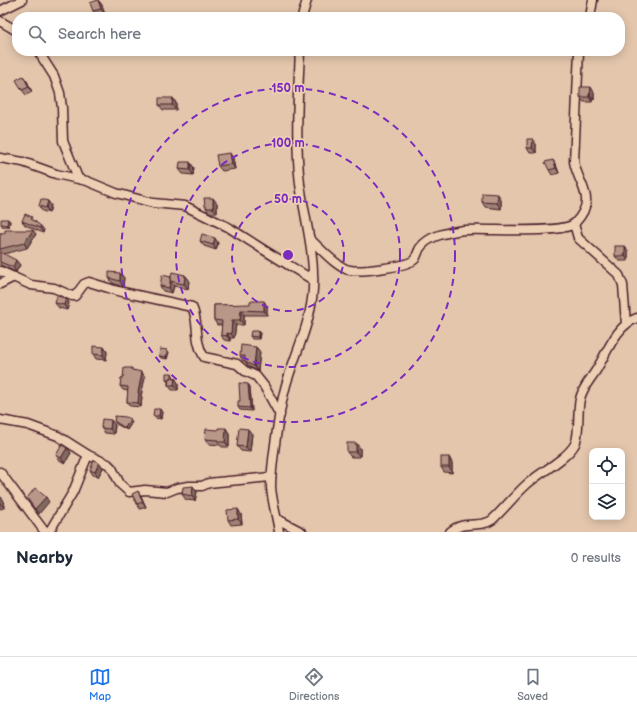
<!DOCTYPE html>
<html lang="en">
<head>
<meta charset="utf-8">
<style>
	:root { --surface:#fff; --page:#f2f2f3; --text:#1f2937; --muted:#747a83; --line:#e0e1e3; --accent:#1a73e8 }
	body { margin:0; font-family:"Balsamiq Sans",sans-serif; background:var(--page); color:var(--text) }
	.controls { position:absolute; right:12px; bottom:12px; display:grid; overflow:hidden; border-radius:8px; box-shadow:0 2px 10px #0003 }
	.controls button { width:36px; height:36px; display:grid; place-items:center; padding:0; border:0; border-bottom:1px solid var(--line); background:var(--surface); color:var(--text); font:20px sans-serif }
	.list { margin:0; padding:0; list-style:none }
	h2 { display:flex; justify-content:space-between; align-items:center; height:52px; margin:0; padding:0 16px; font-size:17px }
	h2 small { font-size:13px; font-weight:400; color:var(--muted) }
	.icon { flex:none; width:22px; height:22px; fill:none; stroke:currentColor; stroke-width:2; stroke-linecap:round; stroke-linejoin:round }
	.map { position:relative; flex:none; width:637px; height:532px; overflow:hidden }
	.search { position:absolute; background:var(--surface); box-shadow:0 2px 10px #0003; left:12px; right:12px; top:12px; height:44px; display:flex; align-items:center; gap:10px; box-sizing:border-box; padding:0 14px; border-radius:16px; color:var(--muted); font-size:15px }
	.sheet { height:124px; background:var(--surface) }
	nav { display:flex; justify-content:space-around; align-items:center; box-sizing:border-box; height:56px; border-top:1px solid var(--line); background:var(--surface); font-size:11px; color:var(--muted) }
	nav a { display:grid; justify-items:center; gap:2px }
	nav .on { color:var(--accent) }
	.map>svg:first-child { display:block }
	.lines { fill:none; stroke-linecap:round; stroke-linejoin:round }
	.minor-casing { stroke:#4a1f2b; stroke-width:11 }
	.minor { stroke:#edd0b4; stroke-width:8 }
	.wall { fill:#9e8275; stroke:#4a1f2b }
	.shaded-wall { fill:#816a5f; stroke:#4a1f2b }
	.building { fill:#b89788; stroke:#4a1f2b }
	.ring { fill:none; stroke:#7b2cbf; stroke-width:2; stroke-dasharray:7 5 }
	.centre { fill:#7b2cbf; stroke:#edd0b4; stroke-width:2 }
	.ring-label { font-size:12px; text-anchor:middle; font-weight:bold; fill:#7b2cbf; stroke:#edd0b4; stroke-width:3.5; stroke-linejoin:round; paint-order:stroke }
</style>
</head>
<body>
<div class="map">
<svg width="637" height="532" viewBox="0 0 637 532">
	<rect width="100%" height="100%" fill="#e3c6ac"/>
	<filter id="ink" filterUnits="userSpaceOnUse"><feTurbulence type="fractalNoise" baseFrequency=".025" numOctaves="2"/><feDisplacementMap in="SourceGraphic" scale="8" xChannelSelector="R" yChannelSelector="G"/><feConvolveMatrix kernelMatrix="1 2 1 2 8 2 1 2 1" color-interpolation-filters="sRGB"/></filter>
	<g filter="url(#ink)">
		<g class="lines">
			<g class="minor-casing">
				<g id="minor">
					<path d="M 0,11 L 22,0"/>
					<path d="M 302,17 L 307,0"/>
					<path d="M 590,17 L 593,0"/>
					<path d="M 0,21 L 17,31"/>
					<path d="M 38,51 L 54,76 L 60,93 L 62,108 L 63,141 L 78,178"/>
					<path d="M 0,158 L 23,162 L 56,174 L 87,181 L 116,193 L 153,203 L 185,206 L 228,227 L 264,250 L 313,280"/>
					<path d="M 574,224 L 578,238 L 619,275 L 623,285 L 626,324"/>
					<path d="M 310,239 C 319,247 338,269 350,270 C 360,272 408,267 415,259 C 417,256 418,251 420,248 C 429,235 449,232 464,230 C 484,228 563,235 575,223 C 598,198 579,187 574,162 L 579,51"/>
					<path d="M 0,271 L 31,285 L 54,288 L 72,296 L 75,296 L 84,284 L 89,282 L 118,291 L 192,307 C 200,323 193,339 204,357 L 237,364 L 245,371 L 256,376 L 264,386 L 280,415"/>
					<path d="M 0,284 L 14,277"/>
					<path d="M 0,420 L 28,425 L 58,436 L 88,455 L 108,464 L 112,468 L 120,484 L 129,492 L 145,490 L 167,492 L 177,488 L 189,486 L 202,486 L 209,483 L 218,482 L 271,477"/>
					<path d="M 0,472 L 45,532"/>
					<path d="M 277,519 L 302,532"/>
					<path d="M 49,532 L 73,492 L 88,455"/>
					<path d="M 279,532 C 277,517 272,502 271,487 C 271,478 272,469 273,460 C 276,435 279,410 286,385 C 295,354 311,323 313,289 C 315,253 305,220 300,184 C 295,140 298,95 300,51"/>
					<path d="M 450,532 C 465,519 479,529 492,520 C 504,509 514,496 526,485 C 539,473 567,459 575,444 C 580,434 577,411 580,399 C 583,386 592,378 598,367 C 608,350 617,325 637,318"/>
				</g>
			</g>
			<use href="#minor" class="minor"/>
		</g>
		<g class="wall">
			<path d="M 98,0 L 102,5 L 105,14 L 97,16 L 93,11 Z"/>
			<path d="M 27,81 L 32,92 L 26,95 L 22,90 Z"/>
			<path d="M 594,92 L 594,99 L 592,99 L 592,102 L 584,102 L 580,97 Z"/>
			<path d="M 173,98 L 176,103 L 176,110 L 163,110 L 159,105 Z"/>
			<path d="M 536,144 L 536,153 L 530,153 L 527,148 Z"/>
			<path d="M 233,158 L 235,169 L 222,171 L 218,166 Z"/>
			<path d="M 190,162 L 194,168 L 193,175 L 183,174 L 179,169 Z"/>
			<path d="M 556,165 L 559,173 L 552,175 L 549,170 Z"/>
			<path d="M 501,200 L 501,209 L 485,207 L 482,202 Z"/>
			<path d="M 48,201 L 51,206 L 49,213 L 42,211 L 39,206 Z"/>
			<path d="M 217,203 L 217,213 L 211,213 L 208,211 L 205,206 Z"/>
			<path d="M 10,221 L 9,227 L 3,227 L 1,224 Z"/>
			<path d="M 22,221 L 35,221 L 44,230 L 43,233 L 25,225 Z"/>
			<path d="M 0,233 L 36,234 L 27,248 L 4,254 L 20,265 L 16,272 L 0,265 Z"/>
			<path d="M 200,241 L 218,243 L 216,250 L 204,246 Z"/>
			<path d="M 625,246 L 628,251 L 628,261 L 619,261 L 615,256 Z"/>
			<path d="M 120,273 L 124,278 L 123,287 L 112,283 L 109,278 Z"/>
			<path d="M 185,275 L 189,280 L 188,289 L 174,286 L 172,293 L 163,291 L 160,286 L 171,277 Z"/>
			<path d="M 66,298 L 69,303 L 67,310 L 59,308 L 55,303 Z"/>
			<path d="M 214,305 L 267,306 L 267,315 L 244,315 L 244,325 L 236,325 L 234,338 L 230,338 L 230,341 L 224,340 L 221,335 L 222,325 L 217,325 L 214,320 Z"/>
			<path d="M 258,331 L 260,333 L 259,339 L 252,339 L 250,336 Z"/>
			<path d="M 104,347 L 107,352 L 106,360 L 96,359 L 93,354 Z"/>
			<path d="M 256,347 L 260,352 L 258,371 L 248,366 L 245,361 L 243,361 L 240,356 Z"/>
			<path d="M 167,350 L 169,352 L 167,359 L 161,358 L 159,356 Z"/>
			<path d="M 134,370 L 145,377 L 141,396 L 142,397 L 141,407 L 130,406 L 127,402 L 128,391 L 123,390 L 120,386 L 123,378 Z"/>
			<path d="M 172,373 L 173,375 L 174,378 L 175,378 L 178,383 L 178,390 L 172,390 L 168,385 L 168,382 L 166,379 Z"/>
			<path d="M 248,384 L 250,387 L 252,411 L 240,410 L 238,407 L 240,401 Z"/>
			<path d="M 162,412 L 161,419 L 155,418 L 153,416 Z"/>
			<path d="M 130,419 L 132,422 L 127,430 L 116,424 L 114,421 Z"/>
			<path d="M 115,425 L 114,434 L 105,433 L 101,428 Z"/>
			<path d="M 229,433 L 229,447 L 222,447 L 220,445 L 209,444 L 205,439 Z"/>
			<path d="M 252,434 L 250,452 L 241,451 L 237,446 Z"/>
			<path d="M 67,448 L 71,453 L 65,463 L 59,460 L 56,455 Z"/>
			<path d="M 360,448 L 360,457 L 351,457 L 347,452 Z"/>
			<path d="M 449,457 L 452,463 L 452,473 L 444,472 L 441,467 Z"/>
			<path d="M 103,468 L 98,477 L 93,475 L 90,470 Z"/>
			<path d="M 197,492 L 195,501 L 186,500 L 182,494 Z"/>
			<path d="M 0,496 L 3,499 L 4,508 L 0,509 Z"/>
			<path d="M 141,496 L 146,507 L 140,509 L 137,504 Z"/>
			<path d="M 241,514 L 242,524 L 231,525 L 228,520 Z"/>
		</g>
		<g class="shaded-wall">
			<path d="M 98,0 L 102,5 L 105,14 L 101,9 Z"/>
			<path d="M 23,76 L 27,81 L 32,92 L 29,87 Z"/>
			<path d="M 591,87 L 594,92 L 594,99 L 590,94 Z"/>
			<path d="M 589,94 L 592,99 L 592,102 L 589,97 Z"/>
			<path d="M 173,98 L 176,103 L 176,110 L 172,105 Z"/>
			<path d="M 533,139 L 536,144 L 536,153 L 532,148 Z"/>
			<path d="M 230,153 L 233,158 L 235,169 L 232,164 Z"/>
			<path d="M 553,160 L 556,165 L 559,173 L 556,168 Z"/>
			<path d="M 190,162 L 194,168 L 193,175 L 190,170 Z"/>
			<path d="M 498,194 L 501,200 L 501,209 L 497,203 Z"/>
			<path d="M 213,198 L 217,203 L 217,213 L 213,208 Z"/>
			<path d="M 48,201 L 51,206 L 49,213 L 46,208 Z"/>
			<path d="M 8,219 L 10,221 L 9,227 L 7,225 Z"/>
			<path d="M 41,226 L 44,230 L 43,233 L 40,228 Z"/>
			<path d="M 33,230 L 36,234 L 27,248 L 24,243 Z"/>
			<path d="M 215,238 L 218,243 L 216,250 L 213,245 Z"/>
			<path d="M 625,246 L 628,251 L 628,261 L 625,256 Z"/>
			<path d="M 16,260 L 20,265 L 16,272 L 13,267 Z"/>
			<path d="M 120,273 L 124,278 L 123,287 L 120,281 Z"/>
			<path d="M 185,275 L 189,280 L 188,289 L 184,284 Z"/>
			<path d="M 171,277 L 170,281 L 174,286 L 172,293 L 169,288 Z"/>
			<path d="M 66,298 L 69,303 L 67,310 L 64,305 Z"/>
			<path d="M 264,301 L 267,306 L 267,315 L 264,311 Z"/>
			<path d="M 241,310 L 244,315 L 244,325 L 240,320 Z"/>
			<path d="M 232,320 L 236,325 L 234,338 L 231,334 Z"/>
			<path d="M 258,331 L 260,333 L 259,339 L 258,337 Z"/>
			<path d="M 227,333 L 230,338 L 230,341 L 227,336 Z"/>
			<path d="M 104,347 L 107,352 L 106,360 L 103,355 Z"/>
			<path d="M 256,347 L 260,352 L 258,371 L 254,366 Z"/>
			<path d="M 167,350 L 169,352 L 167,359 L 166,357 Z"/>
			<path d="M 142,372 L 145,377 L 141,396 L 142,397 L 141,407 L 138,403 L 138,393 Z"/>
			<path d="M 175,378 L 178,383 L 178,390 L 174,385 Z"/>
			<path d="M 248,384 L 250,387 L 252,411 L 250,408 Z"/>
			<path d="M 160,409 L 162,412 L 161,419 L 159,416 Z"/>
			<path d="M 130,419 L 132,422 L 127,430 L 125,428 Z"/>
			<path d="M 111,420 L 115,425 L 114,434 L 110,429 Z"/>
			<path d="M 226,428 L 229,433 L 229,447 L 225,442 Z"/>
			<path d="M 248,429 L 252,434 L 250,452 L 246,447 Z"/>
			<path d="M 356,443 L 360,448 L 360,457 L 356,452 Z"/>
			<path d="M 67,448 L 71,453 L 65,463 L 61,458 Z"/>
			<path d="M 449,457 L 452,463 L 452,473 L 449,467 Z"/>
			<path d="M 99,463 L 103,468 L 98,477 L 95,472 Z"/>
			<path d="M 193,486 L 197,492 L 195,501 L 192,496 Z"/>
			<path d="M 138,491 L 141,496 L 146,507 L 143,502 Z"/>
			<path d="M 0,496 L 3,499 L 4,508 L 0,503 Z"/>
			<path d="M 46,497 L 49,502 L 39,514 L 35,509 Z"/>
			<path d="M 238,509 L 241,514 L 242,524 L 238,519 Z"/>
		</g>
		<g class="building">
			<path d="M 98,0 L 101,9 L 93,11 L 90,3 Z"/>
			<path d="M 23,76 L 29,87 L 22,90 L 16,80 Z"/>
			<path d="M 580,87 L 591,87 L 590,94 L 589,94 L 589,97 L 580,97 Z"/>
			<path d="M 159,98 L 173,98 L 172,105 L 159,105 Z"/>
			<path d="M 527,139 L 533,139 L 532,148 L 527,148 Z"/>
			<path d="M 230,153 L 232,164 L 218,166 L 216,155 Z"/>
			<path d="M 553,160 L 556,168 L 549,170 L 545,162 Z"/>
			<path d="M 180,162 L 190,162 L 190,170 L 179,169 Z"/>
			<path d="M 482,193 L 498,194 L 497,203 L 482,202 Z"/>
			<path d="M 204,198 L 213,198 L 213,208 L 208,208 L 205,206 Z"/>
			<path d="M 41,199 L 48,201 L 46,208 L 39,206 Z"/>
			<path d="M 25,214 L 32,217 L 31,219 L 41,226 L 40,228 L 22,221 Z"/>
			<path d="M 1,219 L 8,219 L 7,225 L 1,224 Z"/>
			<path d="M 5,230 L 33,230 L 24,243 L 0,249 L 0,233 L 5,233 Z"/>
			<path d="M 202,234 L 215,238 L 213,245 L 200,241 Z"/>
			<rect x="615" y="246" width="10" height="10"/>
			<path d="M 0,252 L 16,260 L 13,267 L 0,262 Z"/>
			<path d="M 109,272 L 120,273 L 120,281 L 109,278 Z"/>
			<path d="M 172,272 L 185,275 L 184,284 L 170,281 L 171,277 L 169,288 L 160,286 L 162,275 L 171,277 Z"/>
			<path d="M 57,296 L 66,298 L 64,305 L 55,303 Z"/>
			<path d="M 250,301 L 264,301 L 264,311 L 241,310 L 240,320 L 232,320 L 231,334 L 227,333 L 227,336 L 221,335 L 222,321 L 214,320 L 214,305 L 250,304 Z"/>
			<path d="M 251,331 L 258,331 L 258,337 L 250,336 Z"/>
			<path d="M 241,345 L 256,347 L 254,366 L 245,362 L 245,356 L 240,356 Z"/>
			<path d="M 93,346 L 104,347 L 103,355 L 93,354 Z"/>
			<path d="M 160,349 L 167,350 L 166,357 L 159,356 Z"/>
			<path d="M 124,368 L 132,368 L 132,370 L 142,372 L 138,393 L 139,393 L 138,403 L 127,402 L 128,387 L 120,386 L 121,378 L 123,378 Z"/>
			<path d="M 166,373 L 172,373 L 172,378 L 169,378 L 169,379 L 166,379 Z"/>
			<path d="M 169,378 L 175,378 L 174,385 L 168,385 Z"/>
			<path d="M 239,383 L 248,384 L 250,408 L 238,407 L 238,401 L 240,401 Z"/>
			<path d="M 154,409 L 160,409 L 159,416 L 153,416 Z"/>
			<path d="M 115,416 L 126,417 L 130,419 L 125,428 L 114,421 Z"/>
			<path d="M 102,419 L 111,420 L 110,429 L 101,428 Z"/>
			<path d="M 218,428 L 226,428 L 225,442 L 218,442 L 218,440 L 205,439 L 206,429 L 218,430 Z"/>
			<path d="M 239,428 L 248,429 L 246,447 L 237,446 Z"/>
			<rect x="347" y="443" width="9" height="9"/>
			<path d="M 62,445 L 67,448 L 61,458 L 56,455 Z"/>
			<rect x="441" y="457" width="8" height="10"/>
			<path d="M 94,460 L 99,463 L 95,472 L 90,470 Z"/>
			<path d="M 193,486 L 192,496 L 182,494 L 183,487 Z"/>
			<path d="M 35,488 L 46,497 L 35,509 L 27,498 Z"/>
			<path d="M 138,491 L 143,502 L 137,504 L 132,494 Z"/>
			<path d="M 238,509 L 238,519 L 228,520 L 227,510 Z"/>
		</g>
	</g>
	<g class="ring">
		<circle cx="288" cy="255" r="56"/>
		<circle cx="288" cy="255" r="112"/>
		<circle cx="288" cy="255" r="167"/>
	</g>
	<circle cx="288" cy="255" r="6" class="centre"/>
	<g class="ring-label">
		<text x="288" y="92">150 m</text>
		<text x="288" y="147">100 m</text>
		<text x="288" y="203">50 m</text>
	</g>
</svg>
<div class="controls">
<button><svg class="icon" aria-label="locate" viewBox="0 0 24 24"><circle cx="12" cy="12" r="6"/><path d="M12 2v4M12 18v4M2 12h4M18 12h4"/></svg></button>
<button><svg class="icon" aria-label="layers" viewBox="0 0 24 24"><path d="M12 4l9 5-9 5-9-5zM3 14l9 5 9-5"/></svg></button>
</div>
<div class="search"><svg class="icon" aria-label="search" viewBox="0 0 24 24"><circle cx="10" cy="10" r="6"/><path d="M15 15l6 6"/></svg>Search here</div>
</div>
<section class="sheet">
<h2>Nearby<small>0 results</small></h2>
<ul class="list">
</ul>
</section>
<nav>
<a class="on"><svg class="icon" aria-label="map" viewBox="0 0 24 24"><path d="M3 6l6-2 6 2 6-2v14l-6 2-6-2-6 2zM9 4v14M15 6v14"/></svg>Map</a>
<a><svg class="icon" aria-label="directions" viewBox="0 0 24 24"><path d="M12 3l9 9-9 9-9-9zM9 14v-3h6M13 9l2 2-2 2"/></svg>Directions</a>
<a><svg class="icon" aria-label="saved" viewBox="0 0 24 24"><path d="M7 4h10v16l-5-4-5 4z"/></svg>Saved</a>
</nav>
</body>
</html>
